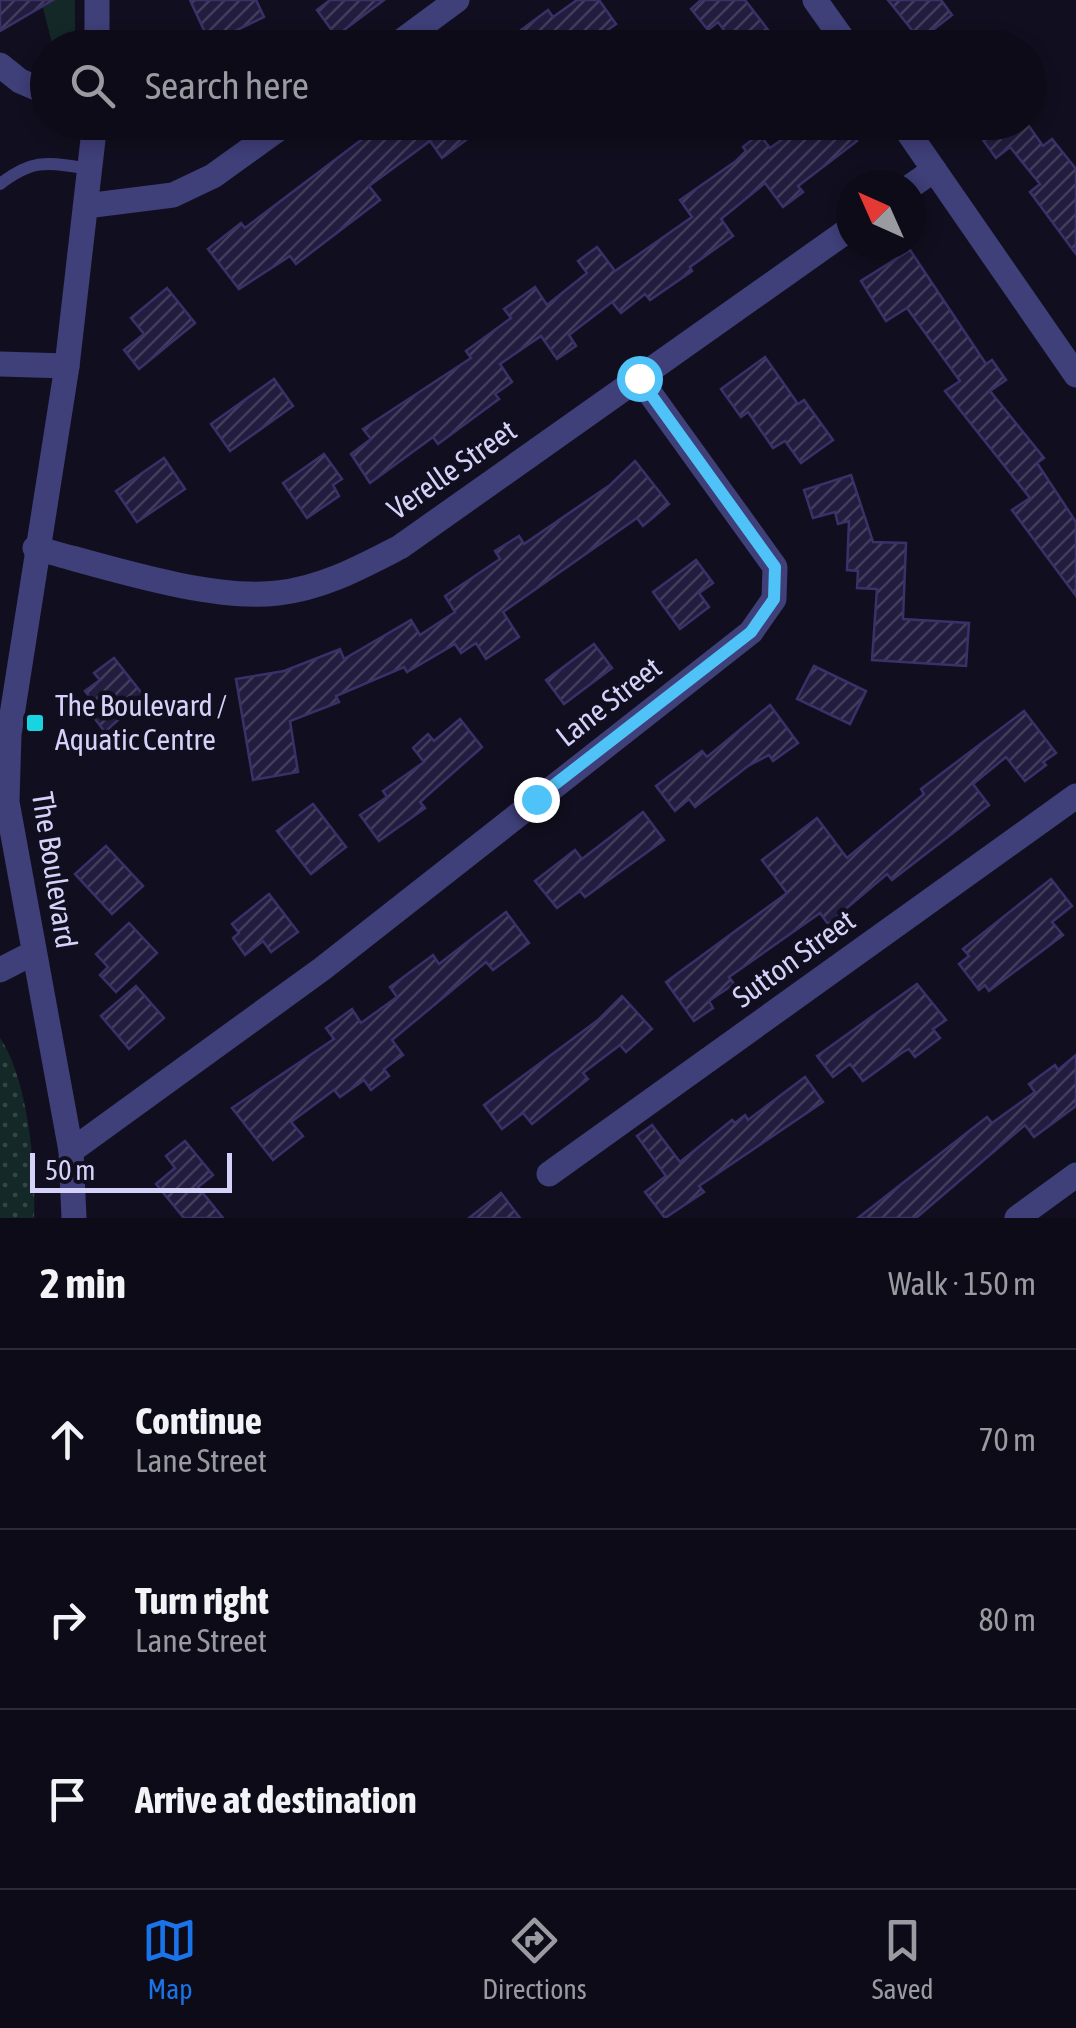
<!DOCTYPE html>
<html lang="en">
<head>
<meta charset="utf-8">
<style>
	:root { --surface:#0d0b17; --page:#1b1924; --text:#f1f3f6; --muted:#9a9ba1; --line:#2d2b36; --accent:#1a73e8 }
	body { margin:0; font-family:"Asap Condensed",sans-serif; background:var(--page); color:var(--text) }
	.compass { position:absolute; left:836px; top:170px; width:90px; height:90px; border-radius:50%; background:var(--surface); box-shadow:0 5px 15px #0003; rotate:315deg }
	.scale { position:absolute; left:30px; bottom:25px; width:202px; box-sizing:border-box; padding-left:10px; border:5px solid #d5d2fa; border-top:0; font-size:28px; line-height:35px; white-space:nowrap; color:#d5d2fa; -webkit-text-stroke:8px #110f1f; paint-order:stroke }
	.stop { position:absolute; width:30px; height:30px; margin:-22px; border:8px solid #4fc3f7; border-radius:50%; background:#fff }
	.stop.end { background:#4fc3f7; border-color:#fff; box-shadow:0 2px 10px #0008 }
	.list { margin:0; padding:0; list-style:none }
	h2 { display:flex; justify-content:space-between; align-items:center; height:130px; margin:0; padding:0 40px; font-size:42px }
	h2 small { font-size:32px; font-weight:400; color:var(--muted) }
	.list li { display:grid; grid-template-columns:65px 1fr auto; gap:30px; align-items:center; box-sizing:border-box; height:180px; padding:0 40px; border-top:2px solid var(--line) }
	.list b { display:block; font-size:38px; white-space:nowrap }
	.list p { margin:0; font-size:32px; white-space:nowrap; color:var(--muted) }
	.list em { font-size:32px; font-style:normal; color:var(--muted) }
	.icon { flex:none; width:55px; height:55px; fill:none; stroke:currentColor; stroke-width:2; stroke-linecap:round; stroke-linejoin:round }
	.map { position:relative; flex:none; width:1076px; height:1218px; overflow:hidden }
	.search { position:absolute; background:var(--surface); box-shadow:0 5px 15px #0003; left:30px; right:30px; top:30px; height:110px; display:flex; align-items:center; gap:25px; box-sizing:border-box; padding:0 35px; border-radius:55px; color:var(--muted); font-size:38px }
	.sheet { height:670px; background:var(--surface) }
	nav { display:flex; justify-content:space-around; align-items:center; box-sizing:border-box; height:140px; border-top:2px solid var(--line); background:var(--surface); font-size:28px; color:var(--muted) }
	nav a { display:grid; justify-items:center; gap:5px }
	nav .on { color:var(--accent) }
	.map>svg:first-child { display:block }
	.grass { fill:#132827 }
	.park { fill:url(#park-dots) }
	.building { fill:url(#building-hatch); stroke:#3a3168; stroke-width:2.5 }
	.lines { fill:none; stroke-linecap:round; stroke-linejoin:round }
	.service { stroke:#3f3f79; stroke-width:12 }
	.minor { stroke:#3f3f79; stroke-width:25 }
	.tertiary { stroke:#3f3f79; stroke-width:25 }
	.route { stroke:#4fc3f7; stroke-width:12 }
	.poi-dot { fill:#18d4e0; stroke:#110f1f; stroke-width:4 }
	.labels { text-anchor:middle; stroke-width:9; stroke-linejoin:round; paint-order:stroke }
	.street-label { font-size:30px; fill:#d5d2fa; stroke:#110f1f }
	.poi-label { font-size:30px; fill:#d5d2fa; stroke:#110f1f; text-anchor:start }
</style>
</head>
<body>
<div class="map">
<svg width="1076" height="1218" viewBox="0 0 1076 1218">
	<defs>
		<pattern id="park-dots" width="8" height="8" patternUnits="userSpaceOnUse" patternTransform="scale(2.5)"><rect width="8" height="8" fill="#132827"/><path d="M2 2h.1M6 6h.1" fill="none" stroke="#344647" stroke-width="1.8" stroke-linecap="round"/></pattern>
		<pattern id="building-hatch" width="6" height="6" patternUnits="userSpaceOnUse" patternTransform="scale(2.5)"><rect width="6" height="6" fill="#221d3e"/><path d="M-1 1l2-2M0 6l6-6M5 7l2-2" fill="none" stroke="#413d5b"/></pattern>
	</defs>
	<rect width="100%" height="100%" fill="#110f1f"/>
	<path class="grass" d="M 41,0 L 75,0 L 75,47 L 53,47 Z"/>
	<path class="park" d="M 0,1038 C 28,1079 36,1169 34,1218 L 0,1218 Z"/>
	<g class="building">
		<path d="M 0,0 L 53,0 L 0,31 Z"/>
		<path d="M 190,0 L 256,0 L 264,17 L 210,43 Z"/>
		<path d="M 330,0 L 384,0 L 336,36 L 317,10 Z"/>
		<path d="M 577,0 L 599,0 L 616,24 L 583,48 L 497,48 L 548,10 L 553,17 Z"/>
		<path d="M 701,0 L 745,0 L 782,48 L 737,48 L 718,22 L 708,30 L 691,9 Z"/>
		<path d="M 888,0 L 941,0 L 952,15 L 920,40 Z"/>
		<path d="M 385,122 L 490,122 L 442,158 L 430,141 L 369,186 L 380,200 L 296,264 L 290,256 L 239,289 L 208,249 L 241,223 L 245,228 Z"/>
		<path d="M 807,122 L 845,122 L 857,141 L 798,186 L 803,192 L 783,207 L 765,183 L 721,219 L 733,236 L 690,267 L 692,271 L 650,300 L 645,294 L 621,313 L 612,302 L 569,335 L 576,346 L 557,359 L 541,336 L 500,364 L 512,382 L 495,394 L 499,399 L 438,444 L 433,437 L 370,483 L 351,454 L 371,439 L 363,429 L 471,358 L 466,351 L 511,318 L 504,309 L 535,287 L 547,305 L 587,273 L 578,261 L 597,247 L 615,271 L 692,217 L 680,200 L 736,161 L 746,151 L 743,147 L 759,134 L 770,148 Z"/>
		<path d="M 970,122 L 1026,122 L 1043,146 L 1052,139 L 1076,169 L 1076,254 L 1030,192 L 1040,184 L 1010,147 L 996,158 Z"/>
		<path d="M 910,250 L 986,364 L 992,360 L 1006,380 L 990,391 L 1044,458 L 1037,463 L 1076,522 L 1076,596 L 1012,510 L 1030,498 L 945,391 L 960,381 L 907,308 L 886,321 L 861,281 Z"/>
		<path d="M 167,288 L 195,323 L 139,369 L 124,350 L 144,334 L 131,318 Z"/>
		<path d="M 765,357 L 798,404 L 804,400 L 833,440 L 801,463 L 785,441 L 773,448 L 748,412 L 741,417 L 721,389 Z"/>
		<path d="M 274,379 L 293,406 L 230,451 L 211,424 Z"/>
		<path d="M 324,454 L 342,479 L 333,485 L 339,496 L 307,518 L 283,483 Z"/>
		<path d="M 164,458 L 185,489 L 137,522 L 116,491 Z"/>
		<path d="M 635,461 L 669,504 L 643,526 L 637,518 L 503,612 L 519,637 L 486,659 L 476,643 L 461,653 L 455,644 L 407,672 L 404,667 L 336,696 L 339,702 L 290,721 L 298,772 L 253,780 L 236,679 L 284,671 L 340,649 L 344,659 L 411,620 L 420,635 L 455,612 L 445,596 L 500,559 L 495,551 L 519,536 L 524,544 L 610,485 Z"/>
		<path d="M 851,475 L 873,542 L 906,543 L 903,619 L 969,623 L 966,666 L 872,660 L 877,589 L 857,588 L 858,571 L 847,570 L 849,521 L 838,524 L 835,512 L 813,518 L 804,490 Z"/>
		<path d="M 696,560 L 713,583 L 699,593 L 709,607 L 680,629 L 653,592 Z"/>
		<path d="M 594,644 L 612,668 L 564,704 L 546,680 Z"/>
		<path d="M 114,658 L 144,696 L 105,732 L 85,706 L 92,700 L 85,691 L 100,680 L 94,673 Z"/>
		<path d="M 814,666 L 866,691 L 850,724 L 797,699 Z"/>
		<path d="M 770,705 L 798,743 L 773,761 L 769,755 L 748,766 L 695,807 L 689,799 L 675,811 L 656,786 L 702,751 L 707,757 Z"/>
		<path d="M 1024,711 L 1056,753 L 1043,762 L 1046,765 L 1025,781 L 1006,757 L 973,784 L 989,805 L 892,880 L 887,874 L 828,924 L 820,913 L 729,977 L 734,984 L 709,1001 L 713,1008 L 694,1021 L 666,982 L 787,893 L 762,860 L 817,818 L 847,858 L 924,794 L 921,789 Z"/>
		<path d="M 460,719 L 482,747 L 420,802 L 425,808 L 379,841 L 360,815 L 387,797 L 383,791 L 424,762 L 413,748 L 428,734 L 434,741 Z"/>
		<path d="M 313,804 L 346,847 L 311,874 L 277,831 Z"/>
		<path d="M 643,812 L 664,840 L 585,897 L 580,891 L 557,908 L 535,881 L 575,850 L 582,859 Z"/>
		<path d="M 106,846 L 143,886 L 112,914 L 75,874 Z"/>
		<path d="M 1051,879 L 1072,906 L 1052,922 L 1063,935 L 989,991 L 985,985 L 979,990 L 959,964 L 969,956 L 963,949 Z"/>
		<path d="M 269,894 L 298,932 L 271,952 L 263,941 L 245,955 L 233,938 L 239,933 L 232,924 Z"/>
		<path d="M 506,912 L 529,943 L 493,970 L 486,962 L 392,1040 L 403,1055 L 384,1069 L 389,1076 L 371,1090 L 364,1080 L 340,1097 L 334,1090 L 291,1122 L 303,1136 L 273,1160 L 232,1108 L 334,1039 L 326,1028 L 352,1009 L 361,1023 L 397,997 L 390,987 L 433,955 L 439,964 Z"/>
		<path d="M 129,923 L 157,953 L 116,992 L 100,975 L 108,967 L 96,954 Z"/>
		<path d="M 917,984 L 946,1020 L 933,1029 L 940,1038 L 915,1057 L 909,1049 L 903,1052 L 863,1081 L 850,1064 L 833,1077 L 817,1056 Z"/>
		<path d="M 136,986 L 164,1018 L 129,1049 L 101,1016 Z"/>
		<path d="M 622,996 L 652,1029 L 626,1052 L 620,1045 L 583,1073 L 588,1079 L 532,1124 L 523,1113 L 502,1129 L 484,1105 L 598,1020 Z"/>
		<path d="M 1076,1055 L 1076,1106 L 1034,1137 L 1025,1125 L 916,1218 L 858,1218 L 987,1117 L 992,1123 L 1035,1092 L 1029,1084 L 1055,1065 L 1058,1070 Z"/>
		<path d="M 805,1077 L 823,1102 L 699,1186 L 704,1192 L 665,1218 L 645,1192 L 666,1176 L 637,1136 L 652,1125 L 680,1162 L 732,1120 L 735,1123 L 745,1115 L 748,1120 Z"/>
		<path d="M 185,1141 L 213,1175 L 198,1187 L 223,1218 L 184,1218 L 156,1184 L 175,1168 L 166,1156 Z"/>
		<path d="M 501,1193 L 520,1218 L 469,1218 Z"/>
	</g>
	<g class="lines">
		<path class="service" d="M 0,184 C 35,157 49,163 90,169"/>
		<g class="minor">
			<path d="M 815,0 L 849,48"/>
			<path d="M 392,48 L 457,0"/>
			<path d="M 0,65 L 20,81 L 48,93"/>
			<path d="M 901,122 L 1076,375"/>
			<path d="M 911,186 L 934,170"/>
			<path d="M 86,206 L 173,195 L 213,176 L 288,122"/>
			<path d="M 0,364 L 67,366"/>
			<path d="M 35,548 C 104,566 209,601 278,593 C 323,588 361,567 400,547 L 851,228"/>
			<path d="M 0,970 L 33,953"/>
			<path d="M 71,1151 L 322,969 L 751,632 L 774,599 L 775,567 L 639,378"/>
			<path d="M 549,1174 L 1076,796"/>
			<path d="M 1017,1218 L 1076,1175"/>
		</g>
		<g class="tertiary">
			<path d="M 97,48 L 97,0"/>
			<path d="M 74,1218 L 71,1151 L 7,802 L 9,734 L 67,366 L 95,122"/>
		</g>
	</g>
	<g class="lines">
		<path class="route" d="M 536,799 L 751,632 L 774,599 L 775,567 L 639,378"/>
	</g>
	<rect class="poi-dot" x="25" y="713" width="20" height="20" rx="5"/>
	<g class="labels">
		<g class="street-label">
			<text transform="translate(452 470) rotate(-35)" y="10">Verelle Street</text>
			<text transform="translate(609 702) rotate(-38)" y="10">Lane Street</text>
			<text transform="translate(54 870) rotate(81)" y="10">The Boulevard</text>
			<text transform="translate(794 959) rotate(-36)" y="10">Sutton Street</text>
		</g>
		<g class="poi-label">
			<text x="55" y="716">The Boulevard /<tspan x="55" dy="34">Aquatic Centre</tspan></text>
		</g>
	</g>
</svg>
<svg class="compass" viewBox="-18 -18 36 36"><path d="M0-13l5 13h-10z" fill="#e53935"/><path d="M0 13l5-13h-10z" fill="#9a9ba1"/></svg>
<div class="scale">50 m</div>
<div class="stop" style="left:639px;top:378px"></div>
<div class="stop end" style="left:536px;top:799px"></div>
<div class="search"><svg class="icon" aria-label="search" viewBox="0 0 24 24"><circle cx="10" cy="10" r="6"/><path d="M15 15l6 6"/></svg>Search here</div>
</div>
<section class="sheet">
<h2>2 min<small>Walk · 150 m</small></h2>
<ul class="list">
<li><svg class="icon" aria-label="ahead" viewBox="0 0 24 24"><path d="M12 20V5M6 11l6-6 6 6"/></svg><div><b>Continue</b><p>Lane Street</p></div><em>70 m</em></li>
<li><svg class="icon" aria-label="right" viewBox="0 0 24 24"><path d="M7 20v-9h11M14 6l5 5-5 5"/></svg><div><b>Turn right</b><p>Lane Street</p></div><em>80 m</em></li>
<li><svg class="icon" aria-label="arrive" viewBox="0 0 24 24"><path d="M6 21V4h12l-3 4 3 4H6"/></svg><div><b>Arrive at destination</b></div></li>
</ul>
</section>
<nav>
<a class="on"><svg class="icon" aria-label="map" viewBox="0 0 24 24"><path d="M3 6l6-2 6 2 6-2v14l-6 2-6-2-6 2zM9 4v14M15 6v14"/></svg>Map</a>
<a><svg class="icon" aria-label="directions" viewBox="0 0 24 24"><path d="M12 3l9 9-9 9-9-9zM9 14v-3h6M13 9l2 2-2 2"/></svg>Directions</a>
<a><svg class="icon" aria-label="saved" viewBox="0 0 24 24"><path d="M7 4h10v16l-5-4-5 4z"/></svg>Saved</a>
</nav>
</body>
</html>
